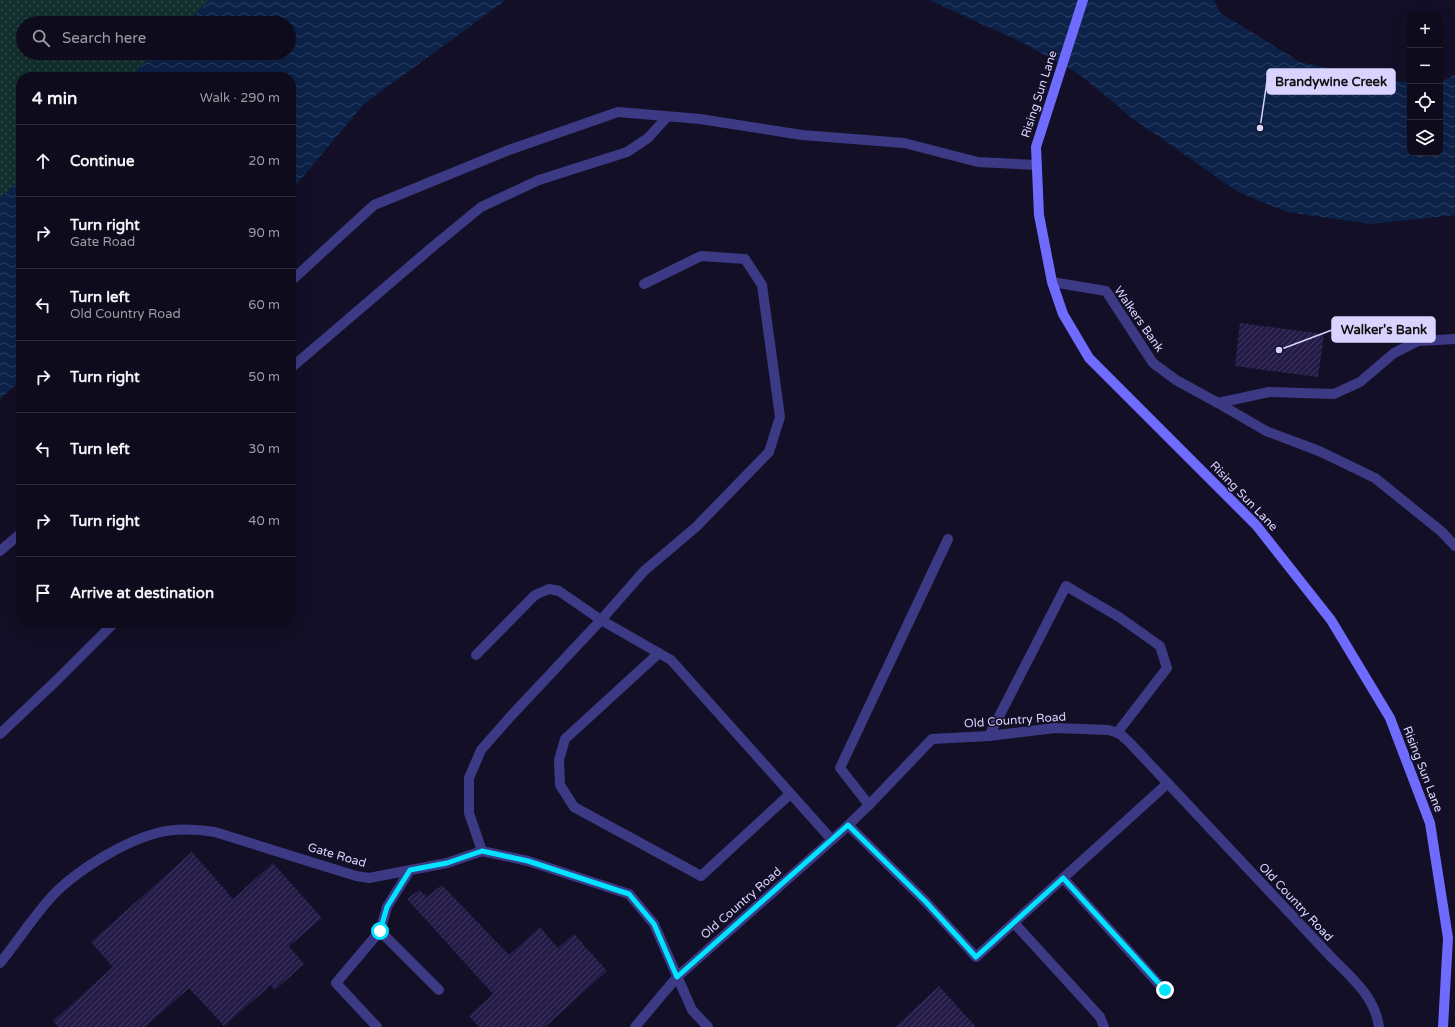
<!DOCTYPE html>
<html lang="en">
<head>
<meta charset="utf-8">
<style>
	:root { --surface:#0e0b1c; --page:#1c1929; --text:#f1f3f6; --muted:#9b9ba3; --line:#2e2b3b }
	body { margin:0; font-family:"Varela Round",sans-serif; background:var(--page); color:var(--text) }
	.controls { position:absolute; right:12px; top:12px; display:grid; overflow:hidden; border-radius:8px; box-shadow:0 4px 16px #0002 }
	.controls button { width:36px; height:36px; display:grid; place-items:center; padding:0; border:0; border-bottom:1px solid var(--line); background:var(--surface); color:var(--text); font:20px sans-serif }
	.stop { position:absolute; width:12px; height:12px; margin:-9px; border:3px solid #00e5ff; border-radius:50%; background:#fff }
	.stop.end { background:#00e5ff; border-color:#fff; box-shadow:0 1px 4px #0008 }
	.list { margin:0; padding:0; list-style:none }
	h2 { display:flex; justify-content:space-between; align-items:center; height:52px; margin:0; padding:0 16px; font-size:17px }
	h2 small { font-size:13px; font-weight:400; color:var(--muted) }
	.list li { display:grid; grid-template-columns:26px 1fr auto; gap:12px; align-items:center; box-sizing:border-box; height:72px; padding:0 16px; border-top:1px solid var(--line) }
	.list b { display:block; font-size:15px; white-space:nowrap }
	.list p { margin:0; font-size:13px; white-space:nowrap; color:var(--muted) }
	.list em { font-size:13px; font-style:normal; color:var(--muted) }
	.icon { flex:none; width:22px; height:22px; fill:none; stroke:currentColor; stroke-width:2; stroke-linecap:round; stroke-linejoin:round }
	.map { position:relative; flex:none; width:1455px; height:1027px; overflow:hidden }
	.search { position:absolute; background:var(--surface); box-shadow:0 4px 16px #0002; left:16px; top:16px; width:280px; height:44px; display:flex; align-items:center; gap:10px; box-sizing:border-box; padding:0 14px; border-radius:22px; color:var(--muted); font-size:15px }
	.panel { position:absolute; background:var(--surface); box-shadow:0 4px 16px #0002; left:16px; top:72px; width:280px; height:556px; border-radius:16px }
	.map>svg:first-child { display:block }
	.park { fill:url(#park-dots) }
	.water { fill:url(#water-waves) }
	.building { fill:url(#building-hatch) }
	.lines { fill:none; stroke-linecap:round; stroke-linejoin:round }
	.lane { stroke:#3d3a85; stroke-width:10 }
	.secondary { stroke:#6f6bff; stroke-width:10 }
	.route { stroke:#00e5ff; stroke-width:5 }
	.labels { text-anchor:middle; stroke-width:3; stroke-linejoin:round; paint-order:stroke }
	.street-label { font-size:12px; fill:#d9d4ff; stroke:#130f26 }
	.leader { fill:none; stroke:#d9d4ff; stroke-width:1.5 }
	.callout-dot { fill:#d9d4ff; stroke:#130f26; stroke-width:1.5 }
	.callout { fill:#d9d4ff; stroke:#d9d4ff; stroke-width:1.5 }
	.callout-label { font-size:13px; text-anchor:middle; font-weight:bold; fill:#111 }
</style>
</head>
<body>
<div class="map">
<svg width="1455" height="1027" viewBox="0 0 1455 1027">
	<defs>
		<pattern id="park-dots" width="8" height="8" patternUnits="userSpaceOnUse"><rect width="8" height="8" fill="#12302f"/><path d="M2 2h.1M6 6h.1" fill="none" stroke="#344d4e" stroke-width="1.8" stroke-linecap="round"/></pattern>
		<pattern id="water-waves" width="16" height="10" patternUnits="userSpaceOnUse"><rect width="16" height="10" fill="#0c2248"/><path d="M0 5q4-4 8 0t8 0" fill="none" stroke="#2f4163"/></pattern>
		<pattern id="building-hatch" width="6" height="6" patternUnits="userSpaceOnUse"><rect width="6" height="6" fill="#241b47"/><path d="M-1 1l2-2M0 6l6-6M5 7l2-2" fill="none" stroke="#433b63"/></pattern>
	</defs>
	<rect width="100%" height="100%" fill="#130f26"/>
	<path class="park" d="M 0,0 L 210,0 L 186,23 L 23,23 L 23,53 L 155,53 L 130,77 L 21,77 L 21,179 L 0,198 Z"/>
	<g class="water">
		<path d="M 210,0 L 506,0 L 364,104 L 291,191 L 291,77 L 130,77 L 155,53 L 289,53 L 289,23 L 186,23 Z"/>
		<path d="M 929,0 L 1214,0 L 1220,13 L 1300,62 L 1387,81 L 1410,82 L 1410,153 L 1440,153 L 1440,82 L 1455,75 L 1455,215 L 1371,224 L 1287,212 L 1238,192 L 1132,118 L 1079,74 L 1017,40 Z"/>
		<path d="M 21,179 L 21,380 L 0,399 L 0,198 Z"/>
	</g>
	<g class="building">
		<path d="M 1240,323 L 1324,334 L 1318,377 L 1235,366 Z"/>
		<path d="M 192,852 L 233,899 L 273,863 L 322,918 L 289,946 L 304,964 L 275,990 L 271,985 L 224,1026 L 189,988 L 145,1027 L 58,1027 L 53,1021 L 113,967 L 91,942 Z"/>
		<path d="M 442,885 L 509,955 L 540,927 L 558,948 L 574,934 L 607,971 L 545,1027 L 479,1027 L 469,1016 L 493,994 L 407,899 L 419,890 L 427,897 Z"/>
		<path d="M 939,986 L 976,1027 L 895,1027 Z"/>
	</g>
	<g class="lines">
		<g class="lane">
			<path d="M 291,281 L 374,205 L 509,150 L 618,112 L 700,119 L 802,135 L 904,143 L 978,162 L 1037,165"/>
			<path d="M 1052,282 L 1106,291 L 1153,363 L 1176,380 L 1218,403 L 1266,431 L 1319,451 L 1375,478 L 1442,532 L 1455,546"/>
			<path d="M 291,368 L 430,249 L 481,207 L 539,180 L 627,152 L 648,138 L 667,117"/>
			<path d="M 1218,403 L 1269,392 L 1334,394 L 1360,382 L 1394,353 L 1418,341 L 1455,339"/>
			<path d="M 0,551 L 21,533"/>
			<path d="M 659,653 L 565,739 L 559,760 L 560,785 L 574,807 L 701,876 L 790,794"/>
			<path d="M 476,655 L 535,595 L 549,589 L 559,591 L 601,620 L 671,660 L 832,840"/>
			<path d="M 0,734 L 57,680 L 114,623"/>
			<path d="M 989,736 L 1066,586 L 1119,617 L 1160,646 L 1167,668 L 1117,733"/>
			<path d="M 869,805 L 840,768 L 948,539"/>
			<path d="M 848,825 L 926,902 L 976,957 L 1168,783"/>
			<path d="M 482,851 L 469,813 L 469,778 L 481,750 L 510,717 L 601,620 L 644,571 L 696,527 L 769,452 L 780,417 L 762,285 L 745,259 L 701,256 L 644,284"/>
			<path d="M 1063,878 L 1165,991"/>
			<path d="M 1014,923 L 1100,1017 L 1104,1027"/>
			<path d="M 380,931 L 439,990"/>
			<path d="M 0,963 C 19,940 36,912 57,891 C 81,868 125,841 157,833 C 176,828 196,829 215,832 L 356,876 L 369,878 L 447,863 L 482,851 L 528,861 L 629,894 L 654,924 L 692,1010 L 708,1027"/>
			<path d="M 377,1027 L 336,983 L 380,931 L 387,907 L 410,870"/>
			<path d="M 635,1027 L 677,977 L 842,831 L 869,805 L 932,739 L 989,736 L 1055,728 L 1108,730 L 1119,733 L 1129,742 L 1332,958 C 1352,978 1375,997 1379,1027"/>
		</g>
		<path class="secondary" d="M 1083,0 L 1036,147 L 1039,215 L 1052,282 L 1063,314 L 1089,358 L 1256,525 L 1331,620 L 1390,718 L 1430,823 L 1448,938 L 1443,1027"/>
	</g>
	<g class="lines">
		<path class="route" d="M 380,931 L 387,907 L 410,870 L 447,863 L 482,851 L 528,861 L 629,894 L 654,924 L 677,977 L 848,825 L 926,902 L 976,957 L 1063,878 L 1165,990"/>
	</g>
	<g class="labels">
		<g class="street-label">
			<text transform="translate(1039 94) rotate(-72)" y="4">Rising Sun Lane</text>
			<text transform="translate(1139 319) rotate(55)" y="4">Walkers Bank</text>
			<text transform="translate(1244 496) rotate(46)" y="4">Rising Sun Lane</text>
			<text transform="translate(1015 720) rotate(-4)" y="4">Old Country Road</text>
			<text transform="translate(1423 769) rotate(69)" y="4">Rising Sun Lane</text>
			<text transform="translate(337 855) rotate(16)" y="4">Gate Road</text>
			<text transform="translate(1296 902) rotate(47)" y="4">Old Country Road</text>
			<text transform="translate(741 903) rotate(-41)" y="4">Old Country Road</text>
		</g>
	</g>
	<path class="leader" d="M1260 128L1267 81M1279 350L1332 330"/>
	<g class="callout-dot">
		<circle cx="1260" cy="128" r="4"/>
		<circle cx="1279" cy="350" r="4"/>
	</g>
	<g class="callout">
		<rect x="1267" y="69" width="128" height="25" rx="4"/>
		<rect x="1332" y="317" width="103" height="25" rx="4"/>
	</g>
	<g class="callout-label">
		<text x="1331" y="86">Brandywine Creek</text>
		<text x="1384" y="334">Walker's Bank</text>
	</g>
</svg>
<div class="controls">
<button>+</button>
<button>−</button>
<button><svg class="icon" aria-label="locate" viewBox="0 0 24 24"><circle cx="12" cy="12" r="6"/><path d="M12 2v4M12 18v4M2 12h4M18 12h4"/></svg></button>
<button><svg class="icon" aria-label="layers" viewBox="0 0 24 24"><path d="M12 4l9 5-9 5-9-5zM3 14l9 5 9-5"/></svg></button>
</div>
<div class="stop" style="left:380px;top:931px"></div>
<div class="stop end" style="left:1165px;top:990px"></div>
<div class="search"><svg class="icon" aria-label="search" viewBox="0 0 24 24"><circle cx="10" cy="10" r="6"/><path d="M15 15l6 6"/></svg>Search here</div>
<section class="panel">
<h2>4 min<small>Walk · 290 m</small></h2>
<ul class="list">
<li><svg class="icon" aria-label="ahead" viewBox="0 0 24 24"><path d="M12 20V5M6 11l6-6 6 6"/></svg><div><b>Continue</b></div><em>20 m</em></li>
<li><svg class="icon" aria-label="right" viewBox="0 0 24 24"><path d="M7 20v-9h11M14 6l5 5-5 5"/></svg><div><b>Turn right</b><p>Gate Road</p></div><em>90 m</em></li>
<li><svg class="icon" aria-label="left" viewBox="0 0 24 24"><path d="M17 20v-9H6M10 6l-5 5 5 5"/></svg><div><b>Turn left</b><p>Old Country Road</p></div><em>60 m</em></li>
<li><svg class="icon" aria-label="right" viewBox="0 0 24 24"><path d="M7 20v-9h11M14 6l5 5-5 5"/></svg><div><b>Turn right</b></div><em>50 m</em></li>
<li><svg class="icon" aria-label="left" viewBox="0 0 24 24"><path d="M17 20v-9H6M10 6l-5 5 5 5"/></svg><div><b>Turn left</b></div><em>30 m</em></li>
<li><svg class="icon" aria-label="right" viewBox="0 0 24 24"><path d="M7 20v-9h11M14 6l5 5-5 5"/></svg><div><b>Turn right</b></div><em>40 m</em></li>
<li><svg class="icon" aria-label="arrive" viewBox="0 0 24 24"><path d="M6 21V4h12l-3 4 3 4H6"/></svg><div><b>Arrive at destination</b></div></li>
</ul>
</section>
</div>
</body>
</html>
